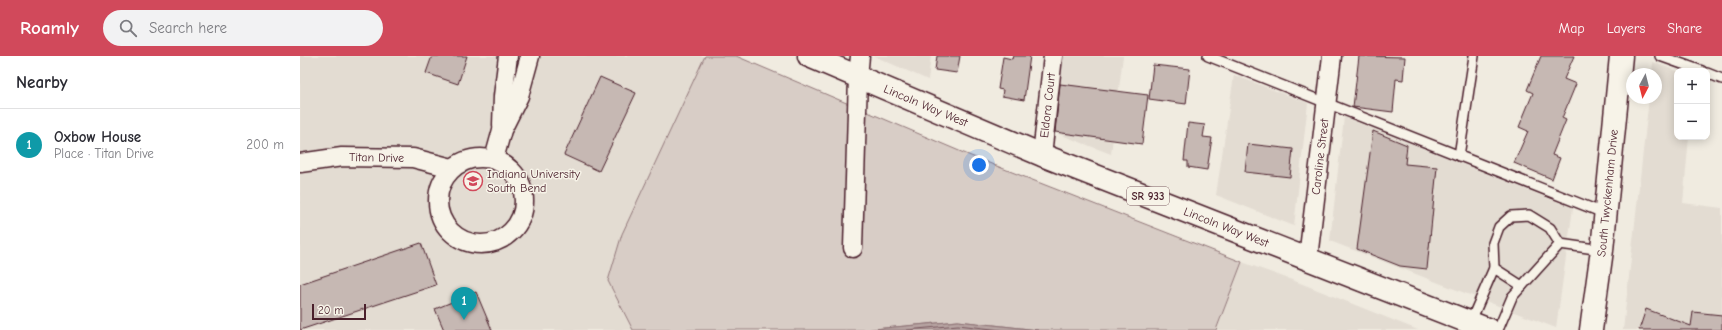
<!DOCTYPE html>
<html lang="en">
<head>
<meta charset="utf-8">
<style>
	:root { --surface:#fff; --page:#f2f2f3; --text:#2b2b33; --muted:#7c7c81; --line:#e1e1e2; --accent:#d1495b }
	body { margin:0; font-family:"Comic Neue",sans-serif; background:var(--page); color:var(--text) }
	.controls { position:absolute; right:12px; top:12px; display:grid; overflow:hidden; border-radius:8px; box-shadow:0 2px 10px #0003 }
	.controls button { width:36px; height:36px; display:grid; place-items:center; padding:0; border:0; border-bottom:1px solid var(--line); background:var(--surface); color:var(--text); font:20px sans-serif }
	.compass { position:absolute; left:1326px; top:12px; width:36px; height:36px; border-radius:50%; background:var(--surface); box-shadow:0 2px 10px #0003; rotate:187deg }
	.scale { position:absolute; left:12px; bottom:10px; width:54px; box-sizing:border-box; padding-left:4px; border:2px solid #4a1f2b; border-top:0; font-size:11px; line-height:14px; white-space:nowrap; color:#4a1f2b; -webkit-text-stroke:3px #f7f3e8; paint-order:stroke }
	.you { position:absolute; left:679px; top:109px; width:14px; height:14px; margin:-10px; border:3px solid #fff; border-radius:50%; background:#1a73e8; box-shadow:0 0 0 6px #1a73e833 }
	.badge { display:grid; place-items:center; width:26px; height:26px; border-radius:50%; background:var(--accent); color:#fff; font-size:13px; font-weight:700 }
	.pin { position:absolute; translate:-50% -33px; filter:drop-shadow(0 1px 2px #0008) }
	.pin::after { content:''; position:absolute; top:21px; width:14px; height:12px; background:inherit; clip-path:polygon(0 0,100% 0,50% 100%) }
	.list { margin:0; padding:0; list-style:none }
	h2 { display:flex; justify-content:space-between; align-items:center; height:52px; margin:0; padding:0 16px; font-size:17px }
	h2 small { font-size:13px; font-weight:400; color:var(--muted) }
	.list li { display:grid; grid-template-columns:26px 1fr auto; gap:12px; align-items:center; box-sizing:border-box; height:72px; padding:0 16px; border-top:1px solid var(--line) }
	.list b { display:block; font-size:15px; white-space:nowrap }
	.list p { margin:0; font-size:13px; white-space:nowrap; color:var(--muted) }
	.list em { font-size:13px; font-style:normal; color:var(--muted) }
	.icon { flex:none; width:22px; height:22px; fill:none; stroke:currentColor; stroke-width:2; stroke-linecap:round; stroke-linejoin:round }
	.map { position:relative; flex:none; width:1422px; height:274px; overflow:hidden }
	header { display:flex; align-items:center; gap:24px; box-sizing:border-box; height:56px; padding:0 20px; background:var(--accent); color:#fff }
	header strong { font-size:19px }
	nav { display:flex; gap:22px; margin-inline-start:auto; font-size:14px }
	.search { width:280px; height:36px; background:var(--page); display:flex; align-items:center; gap:10px; box-sizing:border-box; padding:0 14px; border-radius:22px; color:var(--muted); font-size:15px }
	main { display:flex }
	aside { flex:1; background:var(--surface) }
	.map>svg:first-child { display:block }
	.built { fill:#e3dcd2 }
	.green { fill:#d8cdc6; stroke:#917678 }
	.water { fill:#b7a4a2; stroke:#8b6f72 }
	.lines { fill:none; stroke-linecap:round; stroke-linejoin:round }
	.shore { stroke:#76545b; stroke-width:1 }
	.building { fill:#c6b8b3; stroke:#4a1f2b }
	.service-casing { stroke:#4a1f2b; stroke-width:12 }
	.minor-casing { stroke:#4a1f2b; stroke-width:21 }
	.tertiary-casing { stroke:#4a1f2b; stroke-width:25 }
	.primary-casing { stroke:#4a1f2b; stroke-width:25 }
	.service { stroke:#f7f3e8; stroke-width:9 }
	.minor { stroke:#f7f3e8; stroke-width:18 }
	.tertiary { stroke:#f7f3e8; stroke-width:22 }
	.primary { stroke:#f7f3e8; stroke-width:22 }
	.labels { text-anchor:middle; stroke-width:3; stroke-linejoin:round; paint-order:stroke }
	.shield { fill:#f7f3e8; stroke:#7e5f64; stroke-width:1 }
	.shield-label { font-size:11px; font-weight:bold; fill:#4a1f2b }
	.street-label { font-size:12px; fill:#4a1f2b; stroke:#f7f3e8 }
	.poi-label { font-size:12px; fill:#4a1f2b; stroke:#f7f3e8; text-anchor:start }
</style>
</head>
<body>
<header>
<strong>Roamly</strong>
<div class="search"><svg class="icon" aria-label="search" viewBox="0 0 24 24"><circle cx="10" cy="10" r="6"/><path d="M15 15l6 6"/></svg>Search here</div>
<nav><a>Map</a><a>Layers</a><a>Share</a></nav>
</header>
<main>
<aside>
<h2>Nearby<small></small></h2>
<ul class="list">
<li><span class="badge" style="background:#0f9aa8">1</span><div><b>Oxbow House</b><p>Place · Titan Drive</p></div><em>200 m</em></li>
</ul>
</aside>
<div class="map">
<svg width="1422" height="274" viewBox="0 0 1422 274">
	<rect width="100%" height="100%" fill="#f0ebe0"/>
	<filter id="ink" filterUnits="userSpaceOnUse"><feTurbulence type="fractalNoise" baseFrequency=".025" numOctaves="2"/><feDisplacementMap in="SourceGraphic" scale="8" xChannelSelector="R" yChannelSelector="G"/><feConvolveMatrix kernelMatrix="1 2 1 2 8 2 1 2 1" color-interpolation-filters="sRGB"/></filter>
	<g filter="url(#ink)">
		<g class="built">
			<path d="M 0,0 L 405,0 L 322,178 L 308,225 L 333,274 L 0,274 Z"/>
			<path d="M 574,0 L 631,0 L 628,24 Z"/>
			<path d="M 761,0 L 823,0 L 811,98 L 751,75 Z"/>
			<path d="M 1353,6 L 1377,15 L 1377,81 L 1389,81 L 1383,147 L 1422,152 L 1422,274 L 1323,274 L 1349,42 L 1356,42 L 1356,18 L 1352,18 Z"/>
			<path d="M 934,19 L 1008,47 L 994,170 L 916,139 Z"/>
			<path d="M 1044,61 L 1273,152 L 1256,272 L 1030,185 Z"/>
			<path d="M 942,206 L 1000,227 L 1118,274 L 916,274 Z"/>
		</g>
		<path class="green" d="M 405,0 L 436,0 L 671,100 L 942,206 L 916,274 L 738,274 L 658,265 L 564,274 L 333,274 L 308,225 L 322,178 Z"/>
		<path class="water" d="M 658,265 L 738,274 L 564,274 L 574,273 Z"/>
		<g class="lines">
			<path class="shore" d="M 607,274 L 658,269 L 701,274"/>
		</g>
		<g class="building">
			<path d="M 132,0 L 167,0 L 158,28 L 126,17 Z"/>
			<path d="M 637,0 L 660,0 L 657,17 L 635,14 Z"/>
			<path d="M 713,0 L 730,0 L 724,44 L 702,40 L 703,34 L 698,33 L 703,1 L 712,3 Z"/>
			<path d="M 1059,0 L 1105,1 L 1103,24 L 1096,23 L 1093,56 L 1053,51 Z"/>
			<path d="M 1241,0 L 1274,0 L 1264,23 L 1276,28 L 1262,62 L 1266,64 L 1252,99 L 1260,102 L 1252,123 L 1214,107 L 1228,75 L 1219,71 L 1233,37 L 1227,34 Z"/>
			<path d="M 853,9 L 890,13 L 886,48 L 849,43 Z"/>
			<path d="M 300,21 L 336,37 L 299,115 L 264,99 Z"/>
			<path d="M 760,28 L 848,39 L 842,88 L 755,76 Z"/>
			<path d="M 888,67 L 905,69 L 903,81 L 912,82 L 907,114 L 888,111 L 888,105 L 884,105 Z"/>
			<path d="M 1073,75 L 1107,89 L 1105,108 L 1137,111 L 1127,213 L 1100,210 L 1057,193 Z"/>
			<path d="M 948,88 L 993,93 L 990,121 L 945,116 Z"/>
			<path d="M 121,187 L 136,229 L 0,274 L 0,228 Z"/>
			<path d="M 176,236 L 192,274 L 144,274 L 135,253 Z"/>
			<path d="M 1346,253 L 1391,270 L 1393,256 L 1422,259 L 1422,274 L 1339,274 Z"/>
		</g>
		<g class="lines">
			<g class="service-casing">
				<g id="service">
					<path d="M 908,0 L 1306,158"/>
					<path d="M 1360,0 L 1402,15"/>
					<path d="M 1407,17 L 1422,23"/>
					<path d="M 1159,100 L 1174,0"/>
					<path d="M 1260,188 L 1302,194"/>
					<path d="M 1194,212 L 1222,230"/>
					<path d="M 1170,267 L 1194,212 L 1193,187 L 1199,171 L 1211,160 L 1229,159 L 1250,172 L 1260,188"/>
					<path d="M 1198,274 L 1212,241 L 1260,188"/>
				</g>
			</g>
			<g class="minor-casing">
				<g id="minor">
					<path d="M 202,69 L 203,40 L 208,0"/>
					<path id="s1" d="M 742,99 L 753,0"/>
					<circle cx="181" cy="145" r="43"/>
					<path d="M 194,103 L 202,74 L 219,40 L 230,0"/>
					<path id="s2" d="M 0,107 L 42,101 L 113,102 L 152,112"/>
					<path d="M 553,192 L 558,21 L 560,0"/>
					<path id="s3" d="M 1008,202 L 1032,0"/>
				</g>
			</g>
			<g class="tertiary-casing">
				<g id="tertiary">
					<path id="s4" d="M 1291,274 L 1302,194 L 1321,0"/>
				</g>
			</g>
			<g class="primary-casing">
				<g id="primary">
					<path id="s5" d="M 509,0 L 742,99 L 1189,274"/>
				</g>
			</g>
			<use href="#service" class="service"/>
			<use href="#minor" class="minor"/>
			<use href="#tertiary" class="tertiary"/>
			<use href="#primary" class="primary"/>
		</g>
	</g>
	<defs>
		<g id="university-ring" transform="scale(1)"><circle r="9.5" fill="#f7f3e8" stroke="#d1495b" stroke-width="1.5"/><path d="M0-5L7-2L0 1L-7-2ZM-4 1L0 2.5L4 1V4Q0 6-4 4Z" fill="#d1495b"/></g>
	</defs>
	<g fill-rule="evenodd">
		<use href="#university-ring" x="173" y="125"/>
	</g>
	<g class="labels">
		<rect class="shield" x="827" y="131" width="42" height="18" rx="3"/>
		<g class="shield-label">
			<text x="848" y="144">SR 933</text>
		</g>
		<g class="street-label">
			<text dy="4" stroke="none"><textPath href="#s5" startOffset="127">Lincoln Way West</textPath></text>
			<text dy="4" stroke="none"><textPath href="#s1" startOffset="50">Eldora Court</textPath></text>
			<text dy="4" stroke="none"><textPath href="#s2" startOffset="77">Titan Drive</textPath></text>
			<text dy="4" stroke="none"><textPath href="#s3" startOffset="102">Caroline Street</textPath></text>
			<text dy="4" stroke="none"><textPath href="#s4" startOffset="138">South Twyckenham Drive</textPath></text>
			<text dy="4" stroke="none"><textPath href="#s5" startOffset="451">Lincoln Way West</textPath></text>
		</g>
		<g class="poi-label">
			<text x="187" y="122">Indiana University<tspan x="187" dy="14">South Bend</tspan></text>
		</g>
	</g>
</svg>
<div class="controls">
<button>+</button>
<button>−</button>
</div>
<svg class="compass" viewBox="-18 -18 36 36"><path d="M0-13l5 13h-10z" fill="#e53935"/><path d="M0 13l5-13h-10z" fill="#7c7c81"/></svg>
<div class="scale">20 m</div>
<div class="you"></div>
<div class="pin badge" style="left:164px;top:264px;background:#0f9aa8">1</div>
</div>
</main>
</body>
</html>
